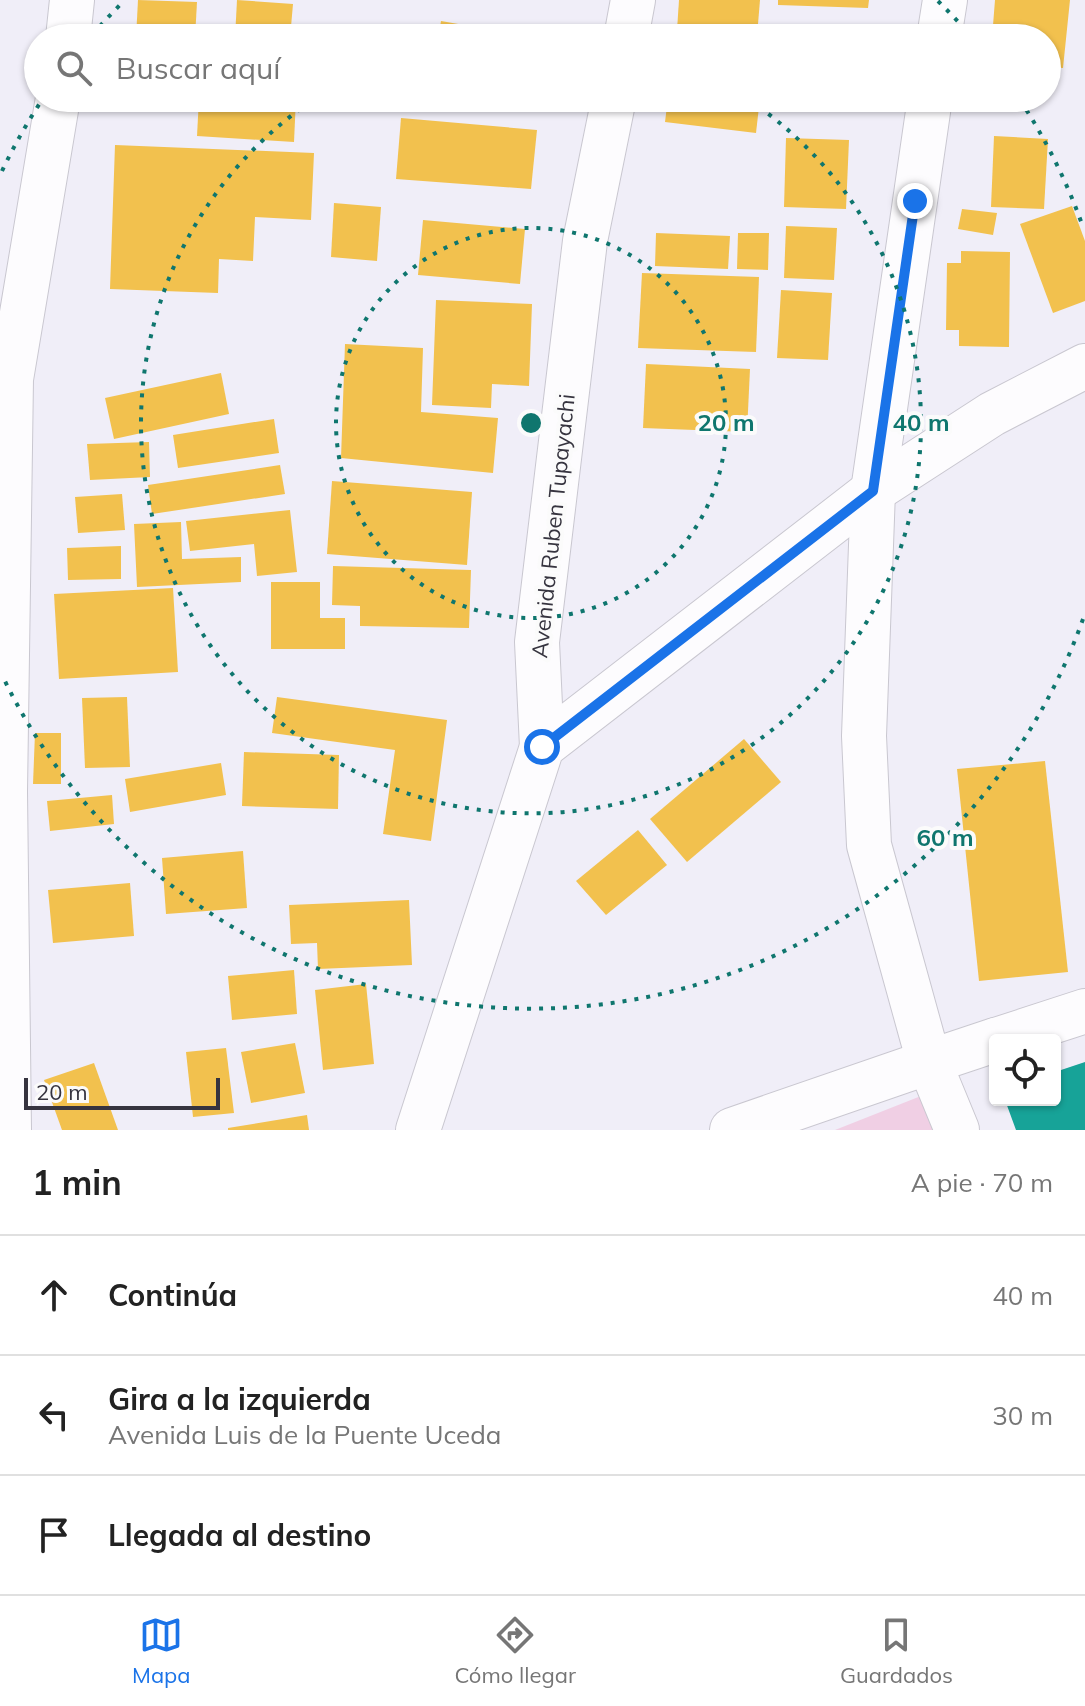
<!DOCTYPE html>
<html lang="es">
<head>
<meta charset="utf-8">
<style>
	:root { --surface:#fff; --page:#f6f6f6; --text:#222; --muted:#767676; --line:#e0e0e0; --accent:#1a73e8 }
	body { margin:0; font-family:Mulish,sans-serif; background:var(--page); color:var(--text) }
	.controls { position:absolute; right:24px; bottom:24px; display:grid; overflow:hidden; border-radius:8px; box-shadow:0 2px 6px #0004 }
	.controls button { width:72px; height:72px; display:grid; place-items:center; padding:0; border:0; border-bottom:2px solid var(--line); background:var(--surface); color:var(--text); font:40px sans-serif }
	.scale { position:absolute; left:24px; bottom:20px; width:196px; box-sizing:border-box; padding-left:8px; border:4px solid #36343f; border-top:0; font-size:22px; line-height:28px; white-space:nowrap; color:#36343f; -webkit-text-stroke:6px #fbfbfb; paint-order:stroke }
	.stop { position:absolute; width:24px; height:24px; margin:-18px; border:6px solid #1a73e8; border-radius:50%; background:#fff }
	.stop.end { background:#1a73e8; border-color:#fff; box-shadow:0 2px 8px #0008 }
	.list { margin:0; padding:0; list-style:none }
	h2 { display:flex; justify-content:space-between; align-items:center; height:104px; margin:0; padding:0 32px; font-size:34px }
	h2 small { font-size:26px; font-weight:400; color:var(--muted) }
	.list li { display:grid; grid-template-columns:52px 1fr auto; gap:24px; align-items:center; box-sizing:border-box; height:120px; padding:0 32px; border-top:2px solid var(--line) }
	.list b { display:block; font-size:30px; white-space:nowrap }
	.list p { margin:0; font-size:26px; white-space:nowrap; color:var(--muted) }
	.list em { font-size:26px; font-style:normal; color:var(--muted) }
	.icon { flex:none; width:44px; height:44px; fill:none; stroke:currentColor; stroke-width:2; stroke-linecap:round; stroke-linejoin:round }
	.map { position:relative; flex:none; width:1085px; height:1130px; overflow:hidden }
	.search { position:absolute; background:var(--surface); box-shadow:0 2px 6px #0004; left:24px; right:24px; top:24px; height:88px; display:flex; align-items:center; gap:20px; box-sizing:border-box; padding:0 28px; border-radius:44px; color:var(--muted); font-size:30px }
	.sheet { height:464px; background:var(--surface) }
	nav { display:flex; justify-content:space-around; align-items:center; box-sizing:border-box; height:112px; border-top:2px solid var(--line); background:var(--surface); font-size:22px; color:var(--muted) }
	nav a { display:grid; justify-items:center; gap:4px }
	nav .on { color:var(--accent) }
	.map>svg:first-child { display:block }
	.green { fill:#f0cfe4 }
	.homes { fill:#f2c14e }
	.public { fill:#17a398 }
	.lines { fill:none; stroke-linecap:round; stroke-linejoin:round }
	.minor-casing { stroke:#c9c7d0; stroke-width:46 }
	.tertiary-casing { stroke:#c9c7d0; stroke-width:46 }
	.primary-casing { stroke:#c9c7d0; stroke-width:46 }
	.minor { stroke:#fdfcfe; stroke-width:44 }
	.tertiary { stroke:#fdfcfe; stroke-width:44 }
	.primary { stroke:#fdfcfe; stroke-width:44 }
	.route { stroke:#1a73e8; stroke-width:10 }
	.ring { fill:none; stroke:#0f766e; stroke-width:4; stroke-dasharray:4 8 }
	.labels { text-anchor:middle; stroke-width:8; stroke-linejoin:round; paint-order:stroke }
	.street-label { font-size:22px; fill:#36343f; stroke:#fbfbfb }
	.centre { fill:#0f766e; stroke:#fbfbfb; stroke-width:4 }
	.ring-label { font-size:24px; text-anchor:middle; font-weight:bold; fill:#0f766e; stroke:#fbfbfb; stroke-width:8; stroke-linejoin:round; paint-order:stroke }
</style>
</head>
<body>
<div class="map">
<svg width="1085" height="1130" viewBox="0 0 1085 1130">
	<rect width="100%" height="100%" fill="#f0eef8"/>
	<path class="green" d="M 926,1094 L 938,1130 L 835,1130 Z"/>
	<g class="homes">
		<path d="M 138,0 L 197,2 L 195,38 L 136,38 Z"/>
		<path d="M 237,0 L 293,4 L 290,38 L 235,38 Z"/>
		<path d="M 679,0 L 760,0 L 757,36 L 677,30 Z"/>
		<path d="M 778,0 L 869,0 L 868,8 L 778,5 Z"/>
		<path d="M 995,0 L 1070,0 L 1063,68 L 1047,67 L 1047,38 L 992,38 Z"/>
		<path d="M 441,21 L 528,36 L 528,38 L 438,38 Z"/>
		<path d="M 199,98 L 296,98 L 294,142 L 197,136 Z"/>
		<path d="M 668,98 L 760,98 L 756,133 L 665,122 Z"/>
		<path d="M 401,118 L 537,130 L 531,189 L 396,179 Z"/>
		<path d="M 994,136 L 1048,139 L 1044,209 L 991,207 Z"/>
		<path d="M 786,138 L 849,140 L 846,209 L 784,207 Z"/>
		<path d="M 115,145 L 314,153 L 311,220 L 255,217 L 253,261 L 219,259 L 218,293 L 110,289 Z"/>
		<path d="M 334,203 L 381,207 L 377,261 L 331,257 Z"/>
		<path d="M 1072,206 L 1085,241 L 1085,301 L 1053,313 L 1020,224 Z"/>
		<path d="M 962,209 L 997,213 L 993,235 L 958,229 Z"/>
		<path d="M 423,220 L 525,229 L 520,284 L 418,275 Z"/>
		<path d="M 786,226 L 837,228 L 834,280 L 784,278 Z"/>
		<path d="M 656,233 L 730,236 L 728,269 L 655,266 Z"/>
		<path d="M 738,233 L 769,233 L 768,270 L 737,269 Z"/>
		<path d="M 961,251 L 1010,252 L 1009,347 L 959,346 L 959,330 L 946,330 L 947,263 L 961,263 Z"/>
		<path d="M 642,273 L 759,277 L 756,352 L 638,348 Z"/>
		<path d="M 781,290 L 832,293 L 828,360 L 777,358 Z"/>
		<path d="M 436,300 L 532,304 L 529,386 L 492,384 L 491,408 L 432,405 Z"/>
		<path d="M 345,344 L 423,348 L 421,412 L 498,418 L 493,473 L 341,458 Z"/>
		<path d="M 646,364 L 750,369 L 747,432 L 643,428 Z"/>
		<path d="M 221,373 L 229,414 L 114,439 L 105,398 Z"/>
		<path d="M 274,419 L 279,453 L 178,468 L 173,435 Z"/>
		<path d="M 149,442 L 150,477 L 90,480 L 87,444 Z"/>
		<path d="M 280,465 L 285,494 L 152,514 L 148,485 Z"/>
		<path d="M 332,481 L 472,492 L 467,565 L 327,554 Z"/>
		<path d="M 122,494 L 125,530 L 78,533 L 75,497 Z"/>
		<path d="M 290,510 L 297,572 L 257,576 L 254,544 L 190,551 L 186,521 Z"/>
		<path d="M 181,522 L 182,559 L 241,557 L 241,582 L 137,587 L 134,524 Z"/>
		<path d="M 121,546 L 121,579 L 68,580 L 67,548 Z"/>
		<path d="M 333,566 L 471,570 L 469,628 L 360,626 L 360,606 L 332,605 Z"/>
		<path d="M 271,582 L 320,582 L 320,618 L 345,618 L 345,649 L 271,649 Z"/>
		<path d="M 173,588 L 178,672 L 59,679 L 54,594 Z"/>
		<path d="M 127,697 L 130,767 L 85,768 L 82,698 Z"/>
		<path d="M 277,697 L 447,720 L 431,841 L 383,834 L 395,750 L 272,733 Z"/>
		<path d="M 35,733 L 61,733 L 61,784 L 33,784 Z"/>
		<path d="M 744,739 L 781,782 L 687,862 L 650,819 Z"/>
		<path d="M 244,752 L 339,755 L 338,809 L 242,806 Z"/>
		<path d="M 1045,761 L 1068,972 L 979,981 L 957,769 Z"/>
		<path d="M 221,763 L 226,795 L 130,812 L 125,779 Z"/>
		<path d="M 112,795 L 114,824 L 50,831 L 47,801 Z"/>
		<path d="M 638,830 L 667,865 L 606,915 L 576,881 Z"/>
		<path d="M 243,851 L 247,908 L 166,914 L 162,858 Z"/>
		<path d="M 130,883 L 134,936 L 53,943 L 48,890 Z"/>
		<path d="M 409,900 L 412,965 L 318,969 L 317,943 L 291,944 L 289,905 Z"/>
		<path d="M 294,970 L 297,1014 L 232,1020 L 228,976 Z"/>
		<path d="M 366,984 L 374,1064 L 323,1070 L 315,990 Z"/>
		<path d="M 295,1043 L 305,1093 L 251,1103 L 241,1052 Z"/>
		<path d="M 226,1048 L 234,1113 L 193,1117 L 186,1052 Z"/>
		<path d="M 94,1063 L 118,1130 L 62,1130 L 44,1080 Z"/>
		<path d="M 307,1115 L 309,1130 L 228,1130 L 228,1128 Z"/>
	</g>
	<path class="public" d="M 1085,1062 L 1085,1130 L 1016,1130 L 1005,1100 L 1055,1100 L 1055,1072 Z"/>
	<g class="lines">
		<g class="minor-casing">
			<g id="minor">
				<path d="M 68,38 L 72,0"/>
				<path d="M 626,38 L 633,0"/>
				<path d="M 542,747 L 537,642 L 585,241 L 614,98"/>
				<path d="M 996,1040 L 1085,1011"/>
				<path d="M 9,1130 L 5,792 L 11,379 L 58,98"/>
				<path d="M 732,1130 L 929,1062 L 869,845 L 864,736 L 873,491"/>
				<path d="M 957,1130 L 929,1062 L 995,1040"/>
			</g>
		</g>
		<g class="tertiary-casing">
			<path id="tertiary" d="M 418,1130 L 542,747 L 873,491"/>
		</g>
		<g class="primary-casing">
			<g id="primary">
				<path d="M 939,38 L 945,0"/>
				<path d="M 873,491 L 930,98"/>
				<path d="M 873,491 L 992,414 L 1085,366"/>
			</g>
		</g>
		<use href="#minor" class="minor"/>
		<use href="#tertiary" class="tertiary"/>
		<use href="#primary" class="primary"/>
	</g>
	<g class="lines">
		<path class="route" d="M 542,747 L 873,491 L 915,201"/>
	</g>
	<g class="ring">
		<circle cx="531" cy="423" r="195"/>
		<path d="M470 38A390 390 0 0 1 592 38M749 100A390 390 0 1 1 313 100"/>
		<path d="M1083 619A586 586 0 0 1 2 675M2 171A586 586 0 0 1 42 100M92 35A586 586 0 0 1 124 1M938 1A586 586 0 0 1 970 35M1020 100A586 586 0 0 1 1083 227"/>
	</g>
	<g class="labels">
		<g class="street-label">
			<text transform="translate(553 526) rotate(-84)" y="8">Avenida Ruben Tupayachi</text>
		</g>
	</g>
	<circle cx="531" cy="423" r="12" class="centre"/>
	<g class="ring-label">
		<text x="726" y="431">20 m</text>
		<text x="921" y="431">40 m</text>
		<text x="945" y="846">60 m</text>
	</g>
</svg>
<div class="controls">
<button><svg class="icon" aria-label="locate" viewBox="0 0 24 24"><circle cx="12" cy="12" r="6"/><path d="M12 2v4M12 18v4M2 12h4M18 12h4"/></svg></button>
</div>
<div class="scale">20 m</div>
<div class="stop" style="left:542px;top:747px"></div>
<div class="stop end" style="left:915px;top:201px"></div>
<div class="search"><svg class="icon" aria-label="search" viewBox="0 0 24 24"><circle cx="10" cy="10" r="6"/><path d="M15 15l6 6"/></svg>Buscar aquí</div>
</div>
<section class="sheet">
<h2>1 min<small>A pie · 70 m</small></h2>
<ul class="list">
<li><svg class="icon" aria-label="ahead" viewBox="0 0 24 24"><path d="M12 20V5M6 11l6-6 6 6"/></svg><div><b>Continúa</b></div><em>40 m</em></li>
<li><svg class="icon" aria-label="left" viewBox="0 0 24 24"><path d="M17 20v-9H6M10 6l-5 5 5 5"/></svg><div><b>Gira a la izquierda</b><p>Avenida Luis de la Puente Uceda</p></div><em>30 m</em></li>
<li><svg class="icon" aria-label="arrive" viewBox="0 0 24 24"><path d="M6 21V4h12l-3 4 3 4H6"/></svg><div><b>Llegada al destino</b></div></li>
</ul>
</section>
<nav>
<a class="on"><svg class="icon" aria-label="map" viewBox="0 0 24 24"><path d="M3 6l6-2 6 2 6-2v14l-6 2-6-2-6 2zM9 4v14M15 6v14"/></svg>Mapa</a>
<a><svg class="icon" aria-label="directions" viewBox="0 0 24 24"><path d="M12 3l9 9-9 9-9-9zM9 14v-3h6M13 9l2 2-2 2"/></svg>Cómo llegar</a>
<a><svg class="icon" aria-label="saved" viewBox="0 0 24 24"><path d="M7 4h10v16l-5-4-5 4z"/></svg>Guardados</a>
</nav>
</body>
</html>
